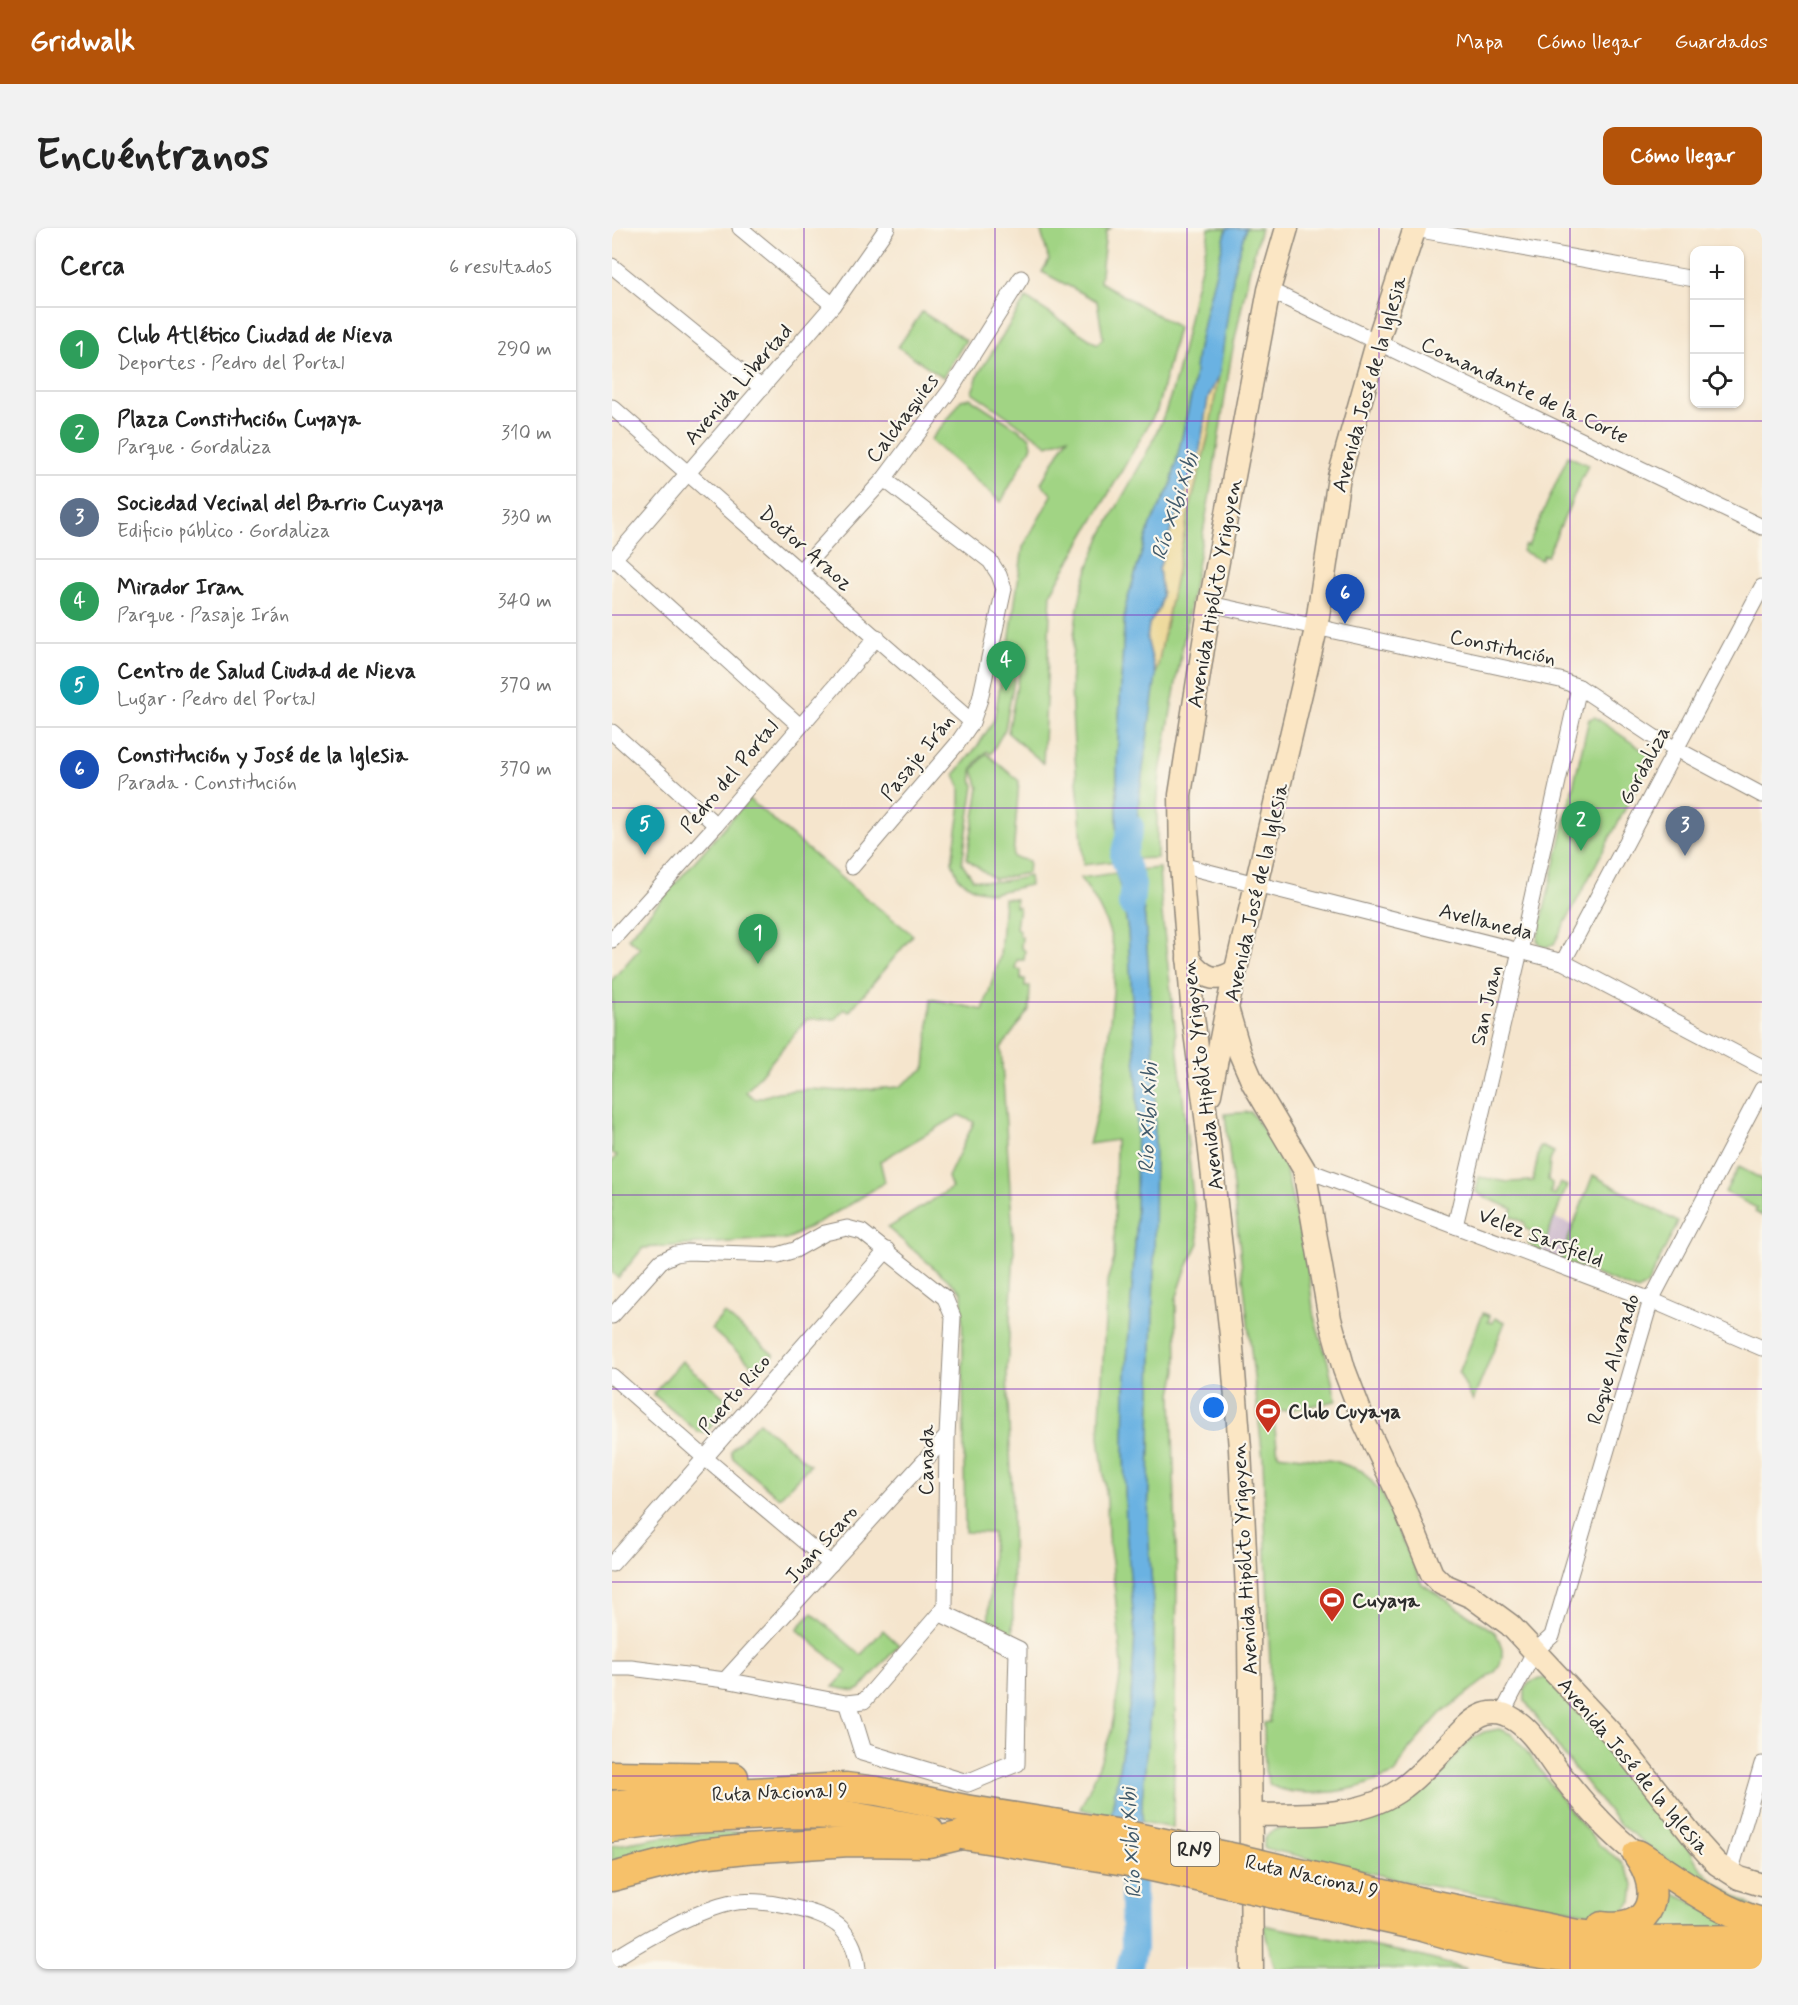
<!DOCTYPE html>
<html lang="es">
<head>
<meta charset="utf-8">
<style>
	:root { --surface:#fff; --page:#f2f2f2; --text:#222; --muted:#767676; --line:#e0e0e0; --accent:#b45309 }
	body { margin:0; font-family:Mynerve,sans-serif; background:var(--page); color:var(--text) }
	.controls { position:absolute; right:18px; top:18px; display:grid; overflow:hidden; border-radius:12px; box-shadow:0 2px 4px #0004 }
	.controls button { width:54px; height:54px; display:grid; place-items:center; padding:0; border:0; border-bottom:2px solid var(--line); background:var(--surface); color:var(--text); font:30px sans-serif }
	.you { position:absolute; left:602px; top:1180px; width:21px; height:21px; margin:-15px; border:4px solid #fff; border-radius:50%; background:#1a73e8; box-shadow:0 0 0 9px #1a73e833 }
	.badge { display:grid; place-items:center; width:39px; height:39px; border-radius:50%; background:var(--accent); color:#fff; font-size:20px; font-weight:700 }
	.pin { position:absolute; translate:-50% -50px; filter:drop-shadow(0 2px 3px #0008) }
	.pin::after { content:''; position:absolute; top:32px; width:21px; height:18px; background:inherit; clip-path:polygon(0 0,100% 0,50% 100%) }
	.list { margin:0; padding:0; list-style:none }
	h2 { display:flex; justify-content:space-between; align-items:center; height:78px; margin:0; padding:0 24px; font-size:26px }
	h2 small { font-size:20px; font-weight:400; color:var(--muted) }
	.list li { display:grid; grid-template-columns:39px 1fr auto; gap:18px; align-items:center; box-sizing:border-box; height:84px; padding:0 24px; border-top:2px solid var(--line) }
	.list b { display:block; font-size:22px; white-space:nowrap }
	.list p { margin:0; font-size:20px; white-space:nowrap; color:var(--muted) }
	.list em { font-size:20px; font-style:normal; color:var(--muted) }
	.icon { flex:none; width:33px; height:33px; fill:none; stroke:currentColor; stroke-width:2; stroke-linecap:round; stroke-linejoin:round }
	.map { position:relative; flex:none; width:1150px; height:1741px; overflow:hidden; border-radius:12px }
	header { display:flex; align-items:center; gap:36px; box-sizing:border-box; height:84px; padding:0 30px; background:var(--accent); color:#fff }
	header strong { font-size:28px }
	nav { display:flex; gap:33px; margin-inline-start:auto; font-size:21px }
	.intro { display:flex; align-items:center; justify-content:space-between; box-sizing:border-box; height:144px; padding:0 36px }
	h1 { margin:0; font-size:42px }
	.button { padding:15px 27px; border-radius:12px; background:var(--accent); color:#fff; font-size:21px; font-weight:700 }
	main { display:flex; gap:36px; padding:0 36px }
	aside { flex:1; background:var(--surface); border-radius:12px; box-shadow:0 2px 4px #0004 }
	.map>svg:first-child { display:block }
	.industrial { fill:#cfbdce }
	.green { fill:#a1d484; stroke:#668058; stroke-width:1.5 }
	.sand { fill:#eeda9e; stroke:#8c8264; stroke-width:1.5 }
	.water { fill:#6ab2e2; stroke:#4a6e86; stroke-width:1.5 }
	.lines { fill:none; stroke-linecap:round; stroke-linejoin:round }
	.river { stroke:#6ab2e2; stroke-width:26 }
	.street-casing { stroke:#90887c; stroke-width:17 }
	.secondary-casing { stroke:#90887c; stroke-width:25 }
	.highway-casing { stroke:#90887c; stroke-width:31 }
	.street { stroke:#fff; stroke-width:15 }
	.secondary { stroke:#fbe6c4; stroke-width:22 }
	.highway { stroke:#f6c16b; stroke-width:28 }
	.highway-bridge-casing { stroke:#90887c; stroke-width:31; stroke-linecap:butt }
	.highway-bridge { stroke:#f6c16b; stroke-width:28 }
	.grid { fill:none; stroke:#7b2cbf; stroke-width:1.5; stroke-opacity:0.55 }
	.labels { text-anchor:middle; stroke-width:4.5; stroke-linejoin:round; paint-order:stroke }
	.shield { fill:#fbf7ec; stroke:#696865; stroke-width:1.5 }
	.shield-label { font-size:20px; font-weight:bold; fill:#2b2b2b }
	.street-label { font-size:21px; fill:#2b2b2b; stroke:#fbf7ec }
	.poi-label { font-size:21px; font-weight:bold; fill:#2b2b2b; stroke:#fbf7ec; text-anchor:start }
	.water-label { font-size:22px; font-style:italic; fill:#415a6b; stroke:#fbf7ec }
</style>
</head>
<body>
<header>
<strong>Gridwalk</strong>
<nav><a>Mapa</a><a>Cómo llegar</a><a>Guardados</a></nav>
</header>
<div class="intro"><h1>Encuéntranos</h1><a class="button">Cómo llegar</a></div>
<main>
<aside>
<h2>Cerca<small>6 resultados</small></h2>
<ul class="list">
<li><span class="badge" style="background:#2e9e5b">1</span><div><b>Club Atlético Ciudad de Nieva</b><p>Deportes · Pedro del Portal</p></div><em>290 m</em></li>
<li><span class="badge" style="background:#2e9e5b">2</span><div><b>Plaza Constitución Cuyaya</b><p>Parque · Gordaliza</p></div><em>310 m</em></li>
<li><span class="badge" style="background:#5c6f8a">3</span><div><b>Sociedad Vecinal del Barrio Cuyaya</b><p>Edificio público · Gordaliza</p></div><em>330 m</em></li>
<li><span class="badge" style="background:#2e9e5b">4</span><div><b>Mirador Iran</b><p>Parque · Pasaje Irán</p></div><em>340 m</em></li>
<li><span class="badge" style="background:#0f9aa8">5</span><div><b>Centro de Salud Ciudad de Nieva</b><p>Lugar · Pedro del Portal</p></div><em>370 m</em></li>
<li><span class="badge" style="background:#1a4fb4">6</span><div><b>Constitución y José de la Iglesia</b><p>Parada · Constitución</p></div><em>370 m</em></li>
</ul>
</aside>
<div class="map">
<svg width="1150" height="1741" viewBox="0 0 1150 1741">
	<rect width="100%" height="100%" fill="#fbf7ec"/>
	<filter id="ink" filterUnits="userSpaceOnUse"><feTurbulence type="fractalNoise" baseFrequency=".0167" numOctaves="2"/><feDisplacementMap in="SourceGraphic" scale="12" xChannelSelector="R" yChannelSelector="G"/><feConvolveMatrix kernelMatrix="1 2 1 2 8 2 1 2 1" color-interpolation-filters="sRGB"/></filter>
	<filter id="wash" filterUnits="userSpaceOnUse"><feTurbulence type="fractalNoise" baseFrequency=".008" numOctaves="4" result="noise"/><feDisplacementMap in="SourceGraphic" scale="24" xChannelSelector="R" yChannelSelector="G"/><feGaussianBlur stdDeviation="1.35" result="paint"/><feColorMatrix in="noise" values="0 0 0 0 0 0 0 0 0 0 0 0 0 0 0 0 0 1.4 0 .05"/><feComposite in="paint" operator="in"/></filter>
	<g filter="url(#wash)">
		<rect width="100%" height="100%" fill="#f5e5cd"/>
		<path class="industrial" d="M 942,990 L 961,997 L 948,1032 L 929,1024 Z"/>
		<g class="green">
			<path d="M 428,0 L 499,0 L 494,4 L 488,54 L 566,99 L 545,182 L 439,365 L 431,535 L 396,505 L 409,435 L 396,422 L 411,319 L 440,267 L 429,255 L 456,209 L 436,217 L 360,164 L 367,145 L 414,70 L 485,116 L 491,110 L 485,73 L 430,44 L 437,32 Z"/>
			<path d="M 597,0 L 615,0 L 594,83 L 585,125 L 581,160 L 559,257 L 538,297 L 513,380 L 505,530 L 505,633 L 471,637 C 468,543 447,455 470,361 C 485,303 517,263 542,210 C 564,165 572,115 582,66 C 587,45 595,22 597,0 Z"/>
			<path d="M 634,0 L 649,0 L 637,44 L 619,130 L 598,266 L 548,544 L 545,580 L 545,630 L 522,631 L 527,571 L 541,461 L 576,287 L 596,209 L 623,37 Z"/>
			<path d="M 310,84 L 354,112 L 331,149 L 286,119 Z"/>
			<path d="M 358,170 L 418,209 L 420,218 L 389,274 L 318,212 L 339,187 L 349,172 Z"/>
			<path d="M 956,228 L 976,237 L 935,328 L 932,327 L 929,332 L 910,323 L 913,317 L 916,318 Z"/>
			<path d="M 394,424 L 405,435 L 393,501 L 379,526 L 375,523 C 363,536 356,539 362,558 L 350,635 L 361,651 C 383,656 395,653 417,648 L 418,657 L 381,665 L 363,661 L 347,651 L 340,634 L 348,583 L 348,559 L 343,546 L 367,516 L 382,492 Z"/>
			<path d="M 983,489 L 1036,526 L 1038,534 L 942,716 L 934,719 L 930,718 L 925,712 L 977,491 Z"/>
			<path d="M 374,525 L 407,553 L 401,629 L 417,633 L 416,645 L 382,651 L 355,631 L 367,560 L 361,542 Z"/>
			<path d="M 137,571 L 241,660 L 301,707 L 237,784 L 232,781 L 223,791 L 195,791 L 134,864 L 144,871 L 166,864 L 197,861 L 229,863 L 287,859 L 313,840 L 319,771 L 371,782 L 388,729 L 392,670 L 404,671 L 403,679 L 407,679 L 404,700 L 407,702 L 407,708 L 410,709 L 409,719 L 413,723 L 412,732 L 405,732 L 403,741 L 409,742 L 409,751 L 413,751 L 413,758 L 418,758 L 417,782 L 389,820 L 402,1023 L 395,1144 L 400,1271 L 401,1416 L 376,1405 L 381,1305 L 353,1304 L 350,1064 L 276,1000 L 340,960 L 336,949 L 362,894 L 347,887 L 268,933 L 273,954 L 239,976 L 174,1012 L 160,1011 L 31,1020 L 6,1050 L 0,1045 L 0,934 L 5,927 L 0,925 L 0,752 L 28,720 L 16,710 Z"/>
			<path d="M 547,640 L 550,686 L 570,859 L 581,969 L 587,1015 L 574,1041 L 564,1071 L 565,1142 L 560,1166 L 565,1355 L 561,1600 L 530,1594 L 530,1572 L 541,1451 L 542,1391 L 536,1299 L 542,1035 L 543,874 L 541,806 L 533,692 L 526,642 Z"/>
			<path d="M 504,645 L 509,662 L 516,703 L 525,859 L 524,1001 L 513,1162 L 512,1222 L 514,1300 L 523,1407 L 519,1469 L 499,1588 L 468,1581 L 484,1546 L 499,1504 L 510,1438 L 500,1334 L 496,1309 L 495,1273 L 487,1209 L 495,1053 L 502,1031 L 504,912 L 477,916 C 489,874 494,837 498,794 C 500,771 504,747 502,725 C 499,698 484,671 468,650 Z"/>
			<path d="M 639,884 L 671,930 L 696,1041 L 702,1089 L 716,1134 L 724,1173 L 661,1185 L 666,1226 L 723,1233 L 750,1243 L 770,1265 L 810,1356 L 884,1405 L 890,1421 L 890,1429 L 888,1437 L 883,1444 L 828,1486 L 795,1524 L 783,1546 C 769,1550 756,1557 742,1560 C 718,1566 679,1568 658,1557 L 653,1543 L 652,1495 L 658,1494 L 658,1438 L 651,1231 L 613,886 Z"/>
			<path d="M 928,918 L 942,924 L 938,933 L 936,952 L 940,955 L 939,965 L 943,967 L 948,955 L 955,958 L 929,1024 L 916,1016 L 920,1004 L 913,1000 L 913,995 L 899,988 L 901,981 L 872,969 L 864,964 L 867,949 L 896,954 L 921,953 Z"/>
			<path d="M 1127,939 L 1150,951 L 1150,988 L 1143,984 L 1145,980 L 1113,964 Z"/>
			<path d="M 981,947 L 1066,994 L 1035,1057 L 1026,1063 L 948,1032 Z"/>
			<path d="M 112,1085 L 162,1127 L 147,1143 L 99,1101 Z"/>
			<path d="M 871,1085 L 878,1088 L 876,1094 L 881,1095 L 883,1090 L 893,1094 L 861,1173 L 847,1145 Z"/>
			<path d="M 70,1133 L 120,1176 L 94,1204 L 86,1204 L 41,1166 Z"/>
			<path d="M 147,1194 L 198,1237 L 167,1270 L 121,1230 L 119,1223 Z"/>
			<path d="M 200,1385 L 249,1427 L 271,1402 L 287,1417 L 248,1461 L 243,1463 L 221,1459 L 235,1444 L 185,1401 Z"/>
			<path d="M 928,1450 L 934,1450 L 948,1458 L 1079,1623 C 1089,1651 1123,1667 1146,1682 L 1117,1671 L 1048,1627 L 1007,1596 L 951,1526 L 913,1473 L 913,1460 L 917,1455 Z"/>
			<path d="M 887,1501 L 899,1506 L 912,1520 L 954,1577 L 988,1618 L 1009,1633 L 1022,1656 L 1020,1673 L 1011,1683 L 1002,1687 L 989,1687 L 802,1655 L 652,1620 L 652,1612 L 658,1604 L 665,1601 L 721,1596 L 777,1584 L 794,1576 L 820,1557 L 844,1526 L 862,1509 L 872,1504 Z"/>
			<path d="M 159,1602 L 219,1602 C 146,1610 71,1614 0,1634 L 0,1618 L 50,1609 Z"/>
			<path d="M 1052,1661 L 1138,1702 L 1039,1702 Z"/>
			<path d="M 651,1697 L 800,1726 L 855,1741 L 663,1741 Z"/>
		</g>
		<path class="sand" d="M 607,147 L 596,209 L 576,287 L 544,447 L 535,411 L 537,396 L 548,379 L 550,366 L 547,341 L 559,301 L 582,244 L 587,227 L 596,170 Z"/>
		<g class="water">
			<path d="M 615,0 L 634,0 L 623,37 L 607,147 L 596,170 L 587,227 L 559,301 L 547,341 L 550,366 L 548,379 L 537,396 L 535,411 L 544,447 L 527,571 L 522,631 L 505,633 L 505,530 L 513,380 L 538,297 L 559,257 L 581,160 L 585,125 L 594,83 Z"/>
			<path d="M 526,642 L 533,692 L 541,806 L 543,874 L 542,1035 L 536,1299 L 542,1391 L 541,1451 L 530,1572 L 530,1594 L 499,1588 L 519,1469 L 523,1407 L 514,1300 L 512,1222 L 513,1162 L 524,1001 L 525,859 L 516,703 L 509,662 L 504,645 Z"/>
		</g>
		<g class="lines">
			<g class="river">
				<path d="M 519,599 L 511,628 L 521,656 L 519,676"/>
				<path d="M 517,1741 L 522,1720 L 520,1616"/>
			</g>
		</g>
	</g>
	<g filter="url(#ink)">
		<g class="lines">
			<g class="street-casing">
				<g id="street">
					<path d="M 128,0 L 221,77"/>
					<path d="M 803,1 L 1082,51"/>
					<path d="M 0,38 L 150,160"/>
					<path d="M 657,62 L 1150,299"/>
					<path d="M 0,179 L 360,494"/>
					<path d="M 2,330 L 188,498"/>
					<path d="M 0,333 L 221,77 L 275,0"/>
					<path d="M 188,343 L 272,251 L 339,161 L 409,50"/>
					<path d="M 598,376 L 948,452 L 967,459 L 1042,509 L 1150,567"/>
					<path d="M 0,504 L 104,597"/>
					<path d="M 569,637 L 951,734 L 1150,839"/>
					<path d="M 240,639 L 345,516 L 360,494 L 368,471 L 392,361 L 387,347 L 378,333 L 272,251"/>
					<path d="M 0,712 L 104,597 L 265,409"/>
					<path d="M 951,734 L 1150,359"/>
					<path d="M 692,941 L 1039,1072 L 1150,1120"/>
					<path d="M 843,998 L 908,723 L 967,459"/>
					<path d="M 0,1088 L 49,1033 L 64,1026 L 75,1024 L 166,1027 L 183,1022 L 213,1005 L 235,1000 L 250,1004 L 333,1070 L 341,1089 L 335,1208 L 333,1379 L 252,1473 L 234,1475 L 113,1452 L 19,1440 L 0,1440"/>
					<path d="M 0,1148 L 93,1230 L 219,1336"/>
					<path d="M 0,1336 L 275,1022"/>
					<path d="M 332,1385 L 407,1421 L 405,1536 L 356,1556 L 250,1525 L 235,1477 L 238,1477 L 252,1523 L 355,1554 L 402,1534 L 405,1423 L 331,1387 Z"/>
					<path d="M 113,1452 L 335,1208"/>
					<path d="M 890,1486 L 922,1424 L 940,1408 L 1039,1072 L 1150,861"/>
					<path d="M 1118,1645 L 1150,1536"/>
					<path d="M 0,1732 C 32,1712 83,1683 119,1675 C 143,1669 212,1682 229,1700 C 241,1714 244,1723 246,1741"/>
				</g>
			</g>
			<g class="secondary-casing">
				<g id="secondary">
					<path d="M 576,731 C 591,748 602,757 623,743"/>
					<path d="M 615,780 L 628,825 L 641,855 L 692,941 L 718,1091 L 732,1141 L 753,1196 L 791,1276 L 820,1346 L 830,1356 L 860,1369 L 898,1397 L 1002,1508 L 1087,1616 L 1105,1636 L 1127,1650 L 1150,1657"/>
					<path d="M 598,866 L 615,780 L 704,401 L 727,249 L 765,115 L 803,0"/>
					<path d="M 638,1587 C 688,1586 750,1592 792,1559 C 808,1547 823,1530 838,1515 C 856,1496 874,1473 903,1492 C 923,1505 935,1529 950,1548 C 972,1576 996,1604 1025,1626"/>
					<path d="M 640,1741 L 637,1404 L 628,1221 L 619,1107 L 594,888 L 581,789 L 569,637 L 568,567 L 598,376 L 657,62 L 675,0"/>
				</g>
			</g>
			<g class="highway-casing">
				<g id="highway">
					<path d="M 0,1547 L 122,1549"/>
					<path d="M 0,1577 L 101,1566 L 234,1559 L 265,1563 L 353,1581"/>
					<path d="M 0,1600 L 61,1592 L 175,1586 L 234,1587 L 317,1602"/>
					<path d="M 1027,1627 C 1066,1651 1105,1683 1150,1694"/>
					<path d="M 0,1649 L 89,1626 L 134,1621 L 237,1614 L 317,1615 L 350,1607"/>
					<path d="M 810,1674 L 965,1706 L 1020,1712 L 1150,1711"/>
					<path d="M 807,1698 C 899,1726 994,1738 1091,1736 C 1110,1735 1130,1732 1150,1731"/>
					<path d="M 990,1698 C 1042,1705 1052,1663 1025,1626"/>
				</g>
			</g>
			<use href="#street" class="street"/>
			<use href="#secondary" class="secondary"/>
			<use href="#highway" class="highway"/>
			<g class="highway-bridge-casing">
				<g id="highway-bridge">
					<path d="M 353,1581 L 510,1606 L 628,1631 L 810,1674"/>
					<path d="M 350,1607 L 513,1633 L 807,1698"/>
				</g>
			</g>
			<use href="#highway-bridge" class="highway-bridge"/>
		</g>
	</g>
	<path class="grid" d="M 192,0 L 192,1741M 383,0 L 383,1741M 575,0 L 575,1741M 767,0 L 767,1741M 958,0 L 958,1741M 0,193 L 1150,193M 0,387 L 1150,387M 0,580 L 1150,580M 0,774 L 1150,774M 0,967 L 1150,967M 0,1161 L 1150,1161M 0,1354 L 1150,1354M 0,1548 L 1150,1548"/>
	<defs>
		<g id="stadium-pin" transform="scale(1.35)"><path d="M0 17L-7.5 6A9.5 9.5 0 1 1 7.5 6Z" fill="#c8321e" stroke="#fbf7ec"/><path d="M0-5a6.5 5 0 1 0 0 10a6.5 5 0 1 0 0-10ZM-3.5-1.8h7v3.6h-7Z" fill="#fff"/></g>
	</defs>
	<g fill-rule="evenodd">
		<use href="#stadium-pin" x="656" y="1183"/>
		<use href="#stadium-pin" x="720" y="1372"/>
	</g>
	<g class="labels">
		<rect class="shield" x="559" y="1604" width="48" height="34" rx="4.5"/>
		<g class="shield-label">
			<text x="583" y="1628">RN9</text>
		</g>
		<g class="street-label">
			<text transform="translate(126 156) rotate(-49)" y="7">Avenida Libertad</text>
			<text transform="translate(757 156) rotate(-74)" y="7">Avenida José de la Iglesia</text>
			<text transform="translate(913 162) rotate(25)" y="7">Comandante de la Corte</text>
			<text transform="translate(290 190) rotate(-53)" y="7">Calchaquies</text>
			<text transform="translate(194 320) rotate(41)" y="7">Doctor Araoz</text>
			<text transform="translate(602 365) rotate(-80)" y="7">Avenida Hipólito Yrigoyen</text>
			<text transform="translate(891 419) rotate(12)" y="7">Constitución</text>
			<text transform="translate(305 529) rotate(-51)" y="7">Pasaje Irán</text>
			<text transform="translate(1032 537) rotate(-62)" y="7">Gordaliza</text>
			<text transform="translate(117 548) rotate(-50)" y="7">Pedro del Portal</text>
			<text transform="translate(644 664) rotate(-77)" y="7">Avenida José de la Iglesia</text>
			<text transform="translate(874 693) rotate(14)" y="7">Avellaneda</text>
			<text transform="translate(874 777) rotate(-77)" y="7">San Juan</text>
			<text transform="translate(590 847) rotate(-97)" y="7">Avenida Hipólito Yrigoyen</text>
			<text transform="translate(929 1009) rotate(21)" y="7">Velez Sarsfield</text>
			<text transform="translate(1001 1131) rotate(-73)" y="7">Roque Alvarado</text>
			<text transform="translate(122 1166) rotate(-49)" y="7">Puerto Rico</text>
			<text transform="translate(314 1232) rotate(-89)" y="7">Canada</text>
			<text transform="translate(209 1316) rotate(-48)" y="7">Juan Scaro</text>
			<text transform="translate(632 1331) rotate(-93)" y="7">Avenida Hipólito Yrigoyen</text>
			<text transform="translate(1022 1538) rotate(50)" y="7">Avenida José de la Iglesia</text>
			<text transform="translate(168 1564) rotate(-2)" y="7">Ruta Nacional 9</text>
			<text transform="translate(700 1648) rotate(13)" y="7">Ruta Nacional 9</text>
		</g>
		<g class="poi-label">
			<text x="676" y="1190">Club Cuyaya</text>
			<text x="740" y="1379">Cuyaya</text>
		</g>
		<g class="water-label">
			<text transform="translate(562 278) rotate(-72)" y="8">Río Xibi Xibi</text>
			<text transform="translate(535 890) rotate(-88)" y="8">Río Xibi Xibi</text>
			<text transform="translate(518 1615) rotate(-93)" y="8">Río Xibi Xibi</text>
		</g>
	</g>
</svg>
<div class="controls">
<button>+</button>
<button>−</button>
<button><svg class="icon" aria-label="locate" viewBox="0 0 24 24"><circle cx="12" cy="12" r="6"/><path d="M12 2v4M12 18v4M2 12h4M18 12h4"/></svg></button>
</div>
<div class="you"></div>
<div class="pin badge" style="left:146px;top:736px;background:#2e9e5b">1</div>
<div class="pin badge" style="left:969px;top:623px;background:#2e9e5b">2</div>
<div class="pin badge" style="left:1073px;top:628px;background:#5c6f8a">3</div>
<div class="pin badge" style="left:394px;top:463px;background:#2e9e5b">4</div>
<div class="pin badge" style="left:33px;top:627px;background:#0f9aa8">5</div>
<div class="pin badge" style="left:733px;top:396px;background:#1a4fb4">6</div>
</div>
</main>
</body>
</html>
